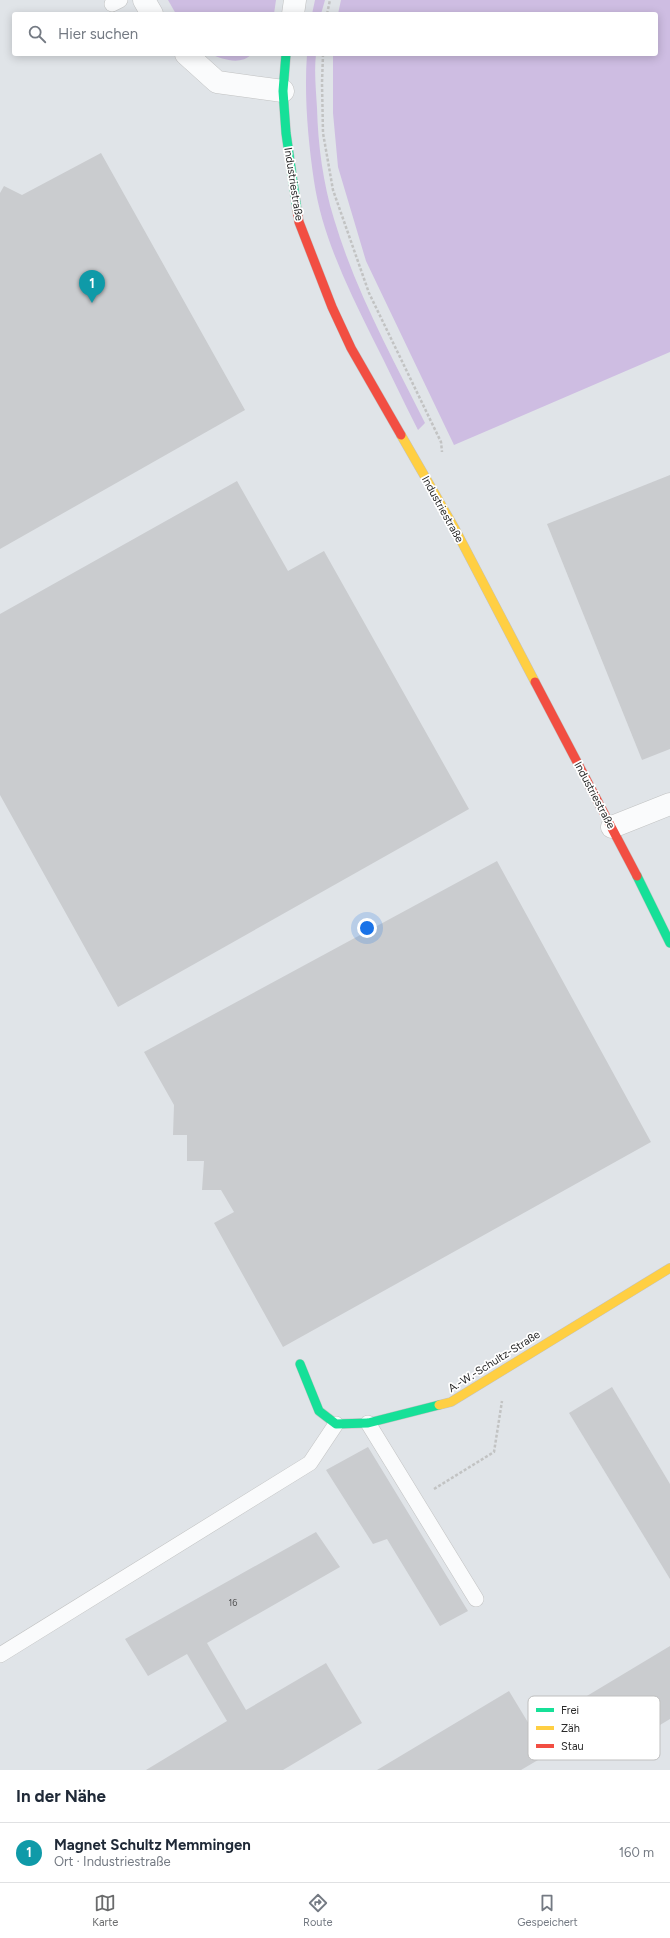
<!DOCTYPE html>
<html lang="de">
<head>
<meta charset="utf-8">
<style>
	:root { --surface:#fff; --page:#f6f6f7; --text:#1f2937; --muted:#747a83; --line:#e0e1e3; --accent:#6a6b6c }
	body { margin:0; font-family:Figtree,sans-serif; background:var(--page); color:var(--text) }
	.you { position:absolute; left:367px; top:928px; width:14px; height:14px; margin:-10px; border:3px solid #fff; border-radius:50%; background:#1a73e8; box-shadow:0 0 0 6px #1a73e833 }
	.badge { display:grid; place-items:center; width:26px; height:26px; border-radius:50%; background:var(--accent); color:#fff; font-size:13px; font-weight:700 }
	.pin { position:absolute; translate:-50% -33px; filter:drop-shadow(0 1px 2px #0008) }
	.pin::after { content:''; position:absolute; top:21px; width:14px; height:12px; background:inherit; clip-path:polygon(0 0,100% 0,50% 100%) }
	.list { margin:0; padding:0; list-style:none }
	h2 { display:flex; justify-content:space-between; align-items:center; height:52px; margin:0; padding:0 16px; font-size:17px }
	h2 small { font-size:13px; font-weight:400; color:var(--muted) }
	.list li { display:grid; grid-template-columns:26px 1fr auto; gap:12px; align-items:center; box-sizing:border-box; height:60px; padding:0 16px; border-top:1px solid var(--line) }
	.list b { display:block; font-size:15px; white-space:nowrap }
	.list p { margin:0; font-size:13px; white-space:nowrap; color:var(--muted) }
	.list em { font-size:13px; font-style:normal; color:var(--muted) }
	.icon { flex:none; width:22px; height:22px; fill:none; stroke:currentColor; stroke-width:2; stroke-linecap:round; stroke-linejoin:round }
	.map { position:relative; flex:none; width:670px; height:1770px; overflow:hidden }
	.search { position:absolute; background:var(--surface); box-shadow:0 2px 10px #0003; left:12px; right:12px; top:12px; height:44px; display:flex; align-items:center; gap:10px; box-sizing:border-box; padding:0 14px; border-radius:4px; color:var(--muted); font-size:15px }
	.sheet { height:112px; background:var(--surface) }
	nav { display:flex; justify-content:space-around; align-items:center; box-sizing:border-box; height:56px; border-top:1px solid var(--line); background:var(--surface); font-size:11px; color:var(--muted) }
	nav a { display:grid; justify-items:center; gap:2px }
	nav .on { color:var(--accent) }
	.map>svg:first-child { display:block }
	.green { fill:#cebde2 }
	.building { fill:#cacccf }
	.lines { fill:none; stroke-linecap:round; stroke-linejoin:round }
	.lane-casing { stroke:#c1c2c2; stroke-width:16 }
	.street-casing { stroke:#c1c2c2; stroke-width:23 }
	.fast-casing { stroke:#c1c2c2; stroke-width:10 }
	.slow-casing { stroke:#c1c2c2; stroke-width:10 }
	.jam-casing { stroke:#c1c2c2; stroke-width:10 }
	.path { stroke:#c2c3c3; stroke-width:2.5; stroke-dasharray:3 2; stroke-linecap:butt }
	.lane { stroke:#fafbfc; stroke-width:15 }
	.street { stroke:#fafbfc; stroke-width:22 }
	.fast { stroke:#16e098; stroke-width:9 }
	.slow { stroke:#ffcf43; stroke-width:9 }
	.jam { stroke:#f24e42; stroke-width:9 }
	.labels { text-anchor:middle; stroke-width:3.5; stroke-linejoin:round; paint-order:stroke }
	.number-label { font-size:9px; fill:#535354 }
	.street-label { font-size:11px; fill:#2a2a2a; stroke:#fff }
	.key { fill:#fff; stroke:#bfbfbf; stroke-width:1 }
	.key-label { font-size:11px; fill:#2a2a2a }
</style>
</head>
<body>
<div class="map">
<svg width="670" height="1770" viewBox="0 0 670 1770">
	<rect width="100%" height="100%" fill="#e0e4e8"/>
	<g class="green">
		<path d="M 168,0 L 276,0 L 274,14 L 176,14 Z"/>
		<path d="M 315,0 L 325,0 L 321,14 L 312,14 Z"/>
		<path d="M 341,0 L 670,0 L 670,352 L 454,445 L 366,261 L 338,167 L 333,113 L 333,54 L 656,54 L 656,14 L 338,14 Z"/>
		<path d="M 210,54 L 252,54 C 240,66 223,59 210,54 Z"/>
		<path d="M 307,54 L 316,54 C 314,72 316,90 317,108 C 318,145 323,183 334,219 C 355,290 392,357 425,423 L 418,430 C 402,399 388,368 372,337 C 348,288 322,236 314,181 C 308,140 304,95 307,54 Z"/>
	</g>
	<g class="building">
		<path d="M 101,153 L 245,410 L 0,549 L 0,193 L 4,186 L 22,195 Z"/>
		<path d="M 670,475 L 670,749 L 642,760 L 547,524 Z"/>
		<path d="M 237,481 L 288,571 L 324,551 L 469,809 L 118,1007 L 0,795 L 0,614 Z"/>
		<path d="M 497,861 L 651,1142 L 283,1347 L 214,1223 L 234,1212 L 221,1190 L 202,1190 L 204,1161 L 187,1161 L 187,1135 L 173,1135 L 174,1105 L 144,1052 Z"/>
		<path d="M 612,1387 L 670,1484 L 670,1579 L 569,1413 Z"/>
		<path d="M 368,1447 L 468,1611 L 440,1626 L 387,1539 L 373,1544 L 326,1470 Z"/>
		<path d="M 316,1532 L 340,1567 L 207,1643 L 246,1710 L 326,1663 L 362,1723 L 283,1770 L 146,1770 L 227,1721 L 187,1654 L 148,1676 L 125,1639 Z"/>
		<path d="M 670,1646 L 670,1719 L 605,1758 L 589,1730 L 521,1770 L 377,1770 L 509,1691 L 532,1729 Z"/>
	</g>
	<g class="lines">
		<g class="lane-casing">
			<g id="lane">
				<path d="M 112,4 L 120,0"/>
				<path d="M 368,1423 L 476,1599"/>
				<path d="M 0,1655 L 310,1463 L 336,1424"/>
			</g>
		</g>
		<g class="street-casing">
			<g id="street">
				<path d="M 144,0 L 152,14"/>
				<path d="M 293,14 L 295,0"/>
				<path d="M 186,54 L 217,82 L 283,91"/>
				<path d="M 612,827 L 670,804"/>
			</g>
		</g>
		<g class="fast-casing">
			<g id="fast">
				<path d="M 286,54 L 283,91 L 286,133 L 297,210"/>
				<path d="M 637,876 L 670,943"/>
				<path d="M 300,1364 L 319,1411 L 336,1424 L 368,1423 L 439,1405"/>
			</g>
		</g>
		<g class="slow-casing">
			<g id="slow">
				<path d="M 401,435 L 455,529 L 535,682"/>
				<path d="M 439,1405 L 451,1402 L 670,1268"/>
			</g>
		</g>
		<g class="jam-casing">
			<g id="jam">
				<path d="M 297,210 L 299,222 L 332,307 L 351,348 L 401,435"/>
				<path d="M 535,682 L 637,876"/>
			</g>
		</g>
		<g class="path">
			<path d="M 327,14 L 330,0"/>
			<path d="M 323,54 L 322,83 L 323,133 L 333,190 L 369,293 L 441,442 L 442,452"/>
			<path d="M 434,1489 L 494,1452 L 502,1401"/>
		</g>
		<use href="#lane" class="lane"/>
		<use href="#street" class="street"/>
		<use href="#fast" class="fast"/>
		<use href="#slow" class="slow"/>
		<use href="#jam" class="jam"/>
	</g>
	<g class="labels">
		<g class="number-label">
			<text x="233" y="1606">16</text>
		</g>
		<g class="street-label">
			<text transform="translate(294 184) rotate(81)" y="4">Industriestraße</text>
			<text transform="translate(443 509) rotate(61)" y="4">Industriestraße</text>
			<text transform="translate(595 795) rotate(62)" y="4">Industriestraße</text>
			<text transform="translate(494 1361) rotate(-32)" y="4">A.-W.-Schultz-Straße</text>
		</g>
	</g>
	<rect x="528" y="1696" width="132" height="64" rx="6" class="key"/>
	<rect x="536" y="1708" width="18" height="4" fill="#16e098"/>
	<rect x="536" y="1726" width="18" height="4" fill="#ffcf43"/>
	<rect x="536" y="1744" width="18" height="4" fill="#f24e42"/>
	<g class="key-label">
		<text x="561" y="1714">Frei</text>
		<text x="561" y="1732">Zäh</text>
		<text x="561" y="1750">Stau</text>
	</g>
</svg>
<div class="you"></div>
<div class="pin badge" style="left:92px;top:303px;background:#0f9aa8">1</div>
<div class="search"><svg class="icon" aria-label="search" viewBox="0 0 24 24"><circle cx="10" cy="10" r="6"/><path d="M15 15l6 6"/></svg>Hier suchen</div>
</div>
<section class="sheet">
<h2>In der Nähe<small></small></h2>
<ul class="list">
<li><span class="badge" style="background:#0f9aa8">1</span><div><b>Magnet Schultz Memmingen</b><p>Ort · Industriestraße</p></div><em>160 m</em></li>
</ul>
</section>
<nav>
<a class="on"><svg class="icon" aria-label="map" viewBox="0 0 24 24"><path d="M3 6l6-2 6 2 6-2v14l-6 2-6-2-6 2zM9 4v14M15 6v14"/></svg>Karte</a>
<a><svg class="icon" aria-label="directions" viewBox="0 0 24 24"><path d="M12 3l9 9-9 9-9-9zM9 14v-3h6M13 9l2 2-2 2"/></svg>Route</a>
<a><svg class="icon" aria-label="saved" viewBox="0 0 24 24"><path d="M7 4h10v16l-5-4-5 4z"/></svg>Gespeichert</a>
</nav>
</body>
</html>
